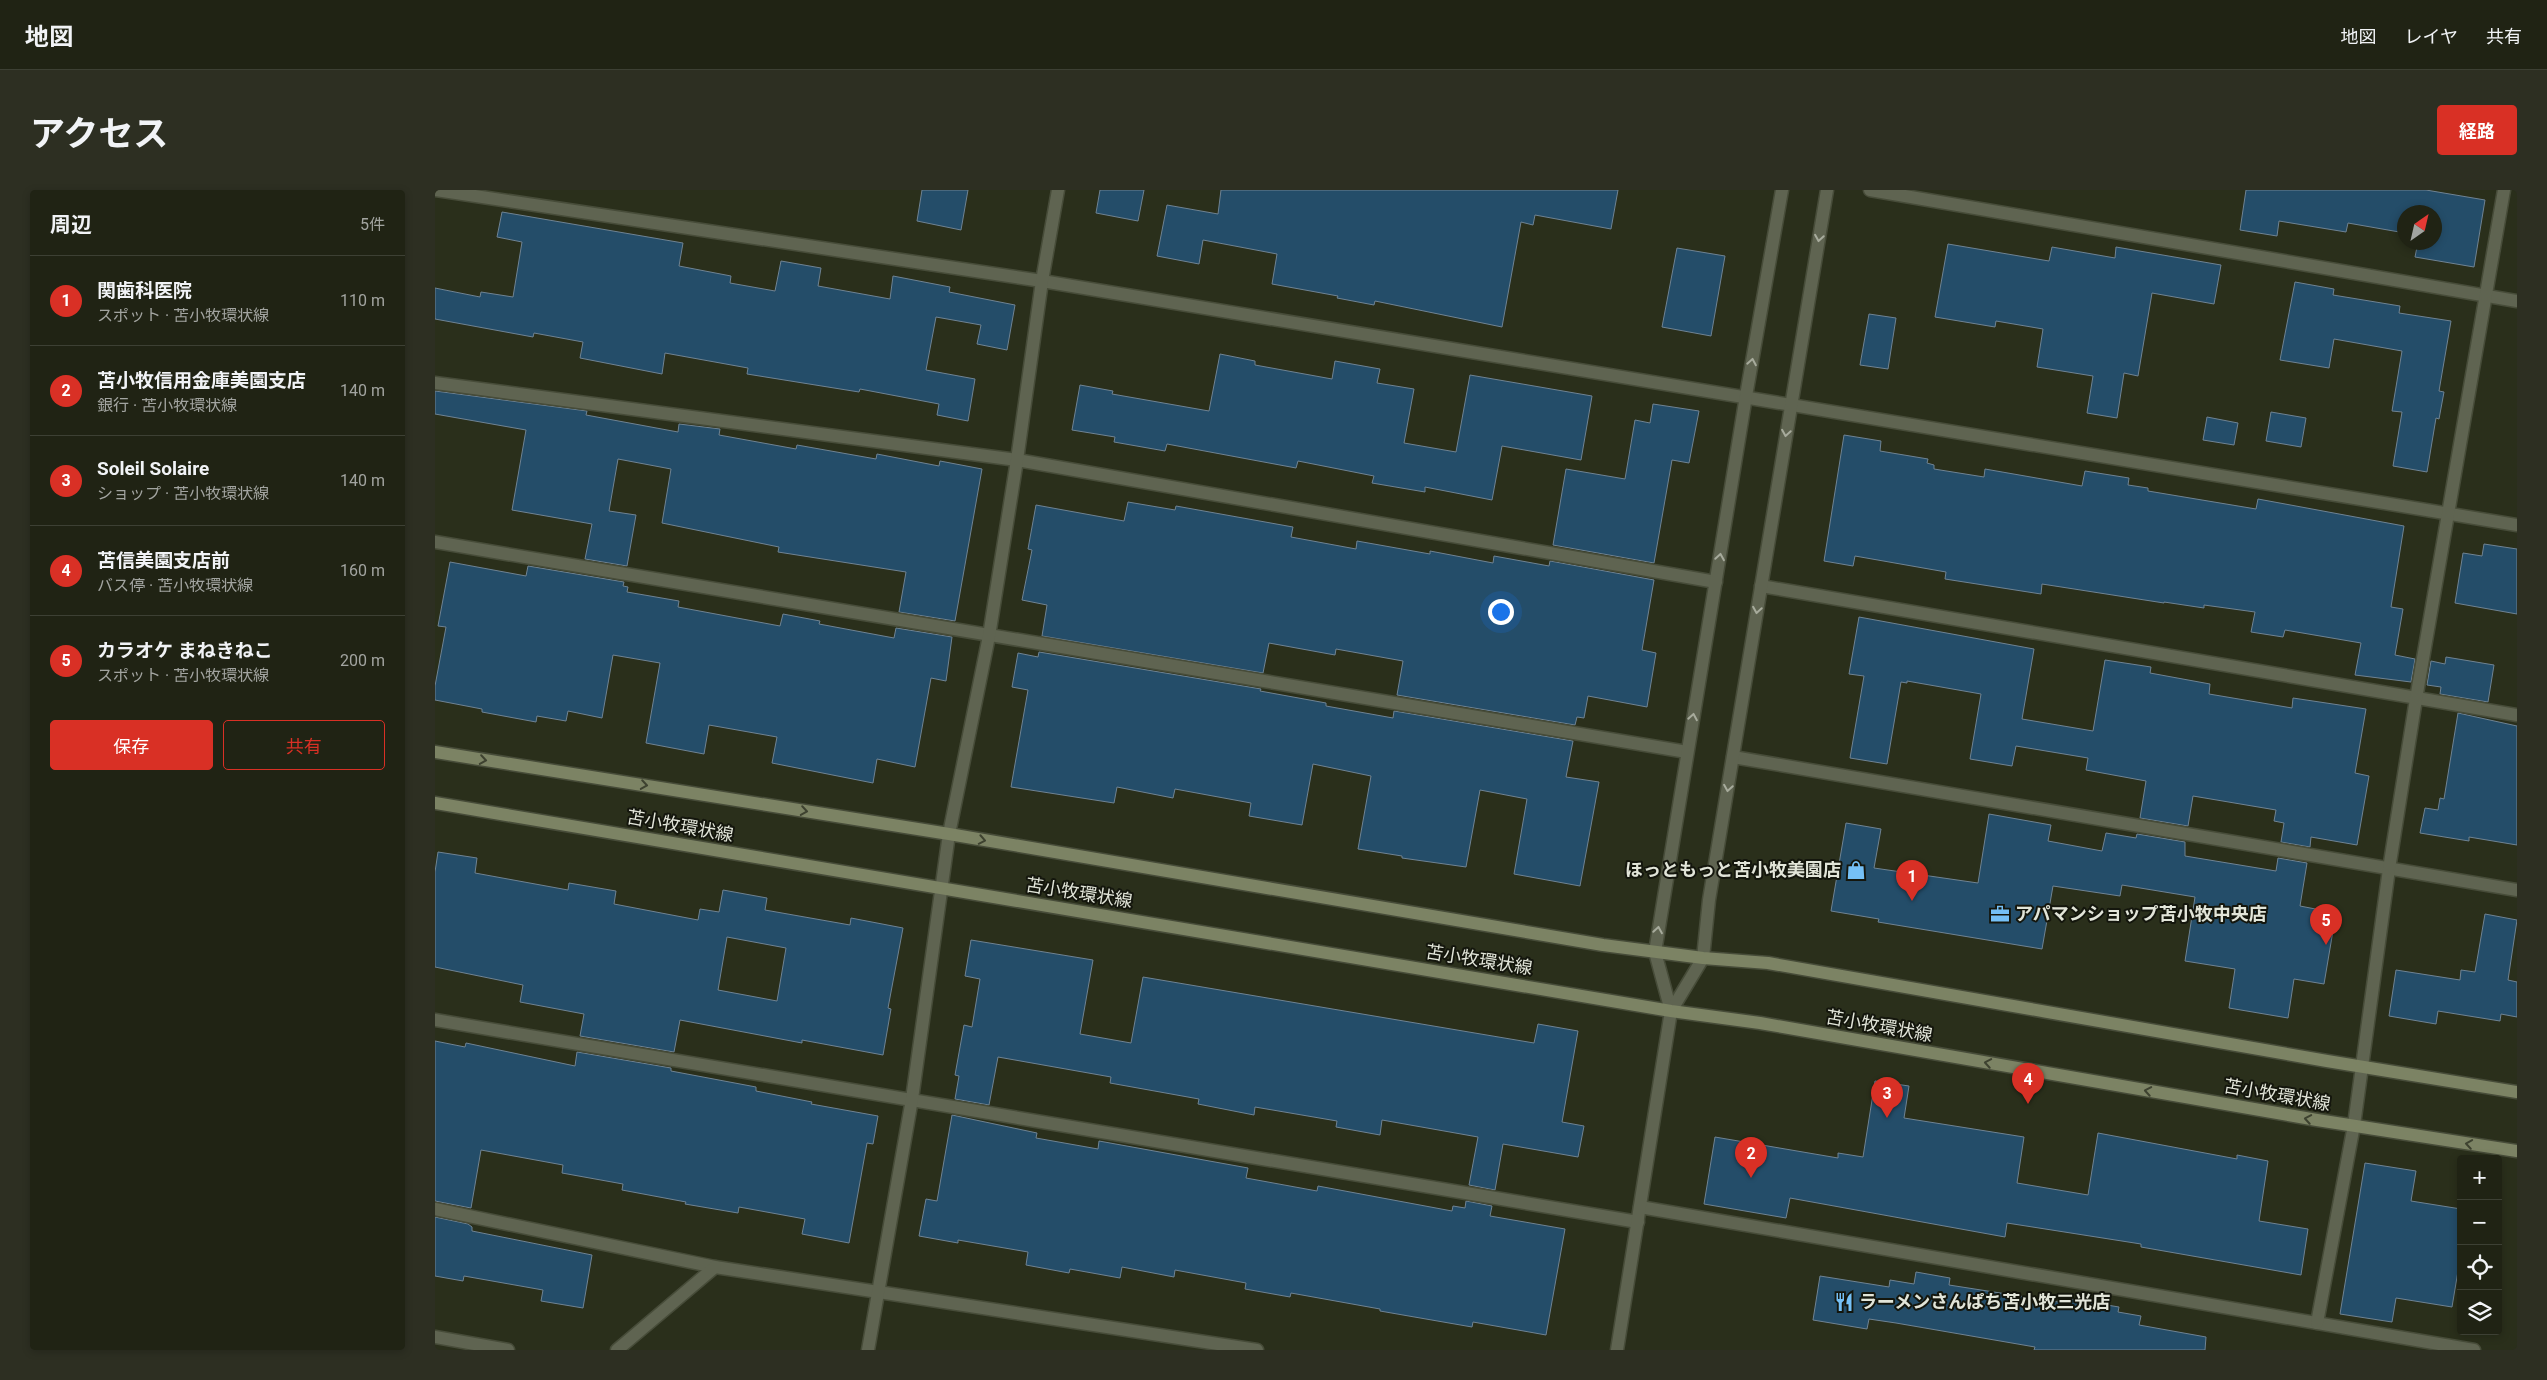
<!DOCTYPE html>
<html lang="ja">
<head>
<meta charset="utf-8">
<style>
	:root { --surface:#202314; --page:#2d2f22; --text:#f1f3f6; --muted:#a2a4a0; --line:#3d4034; --accent:#d93025 }
	body { margin:0; font-family:Roboto,"Noto Sans JP",sans-serif; background:var(--page); color:var(--text) }
	.controls { position:absolute; right:15px; bottom:15px; display:grid; overflow:hidden; border-radius:5px; box-shadow:0 2px 8px #0003 }
	.controls button { width:45px; height:45px; display:grid; place-items:center; padding:0; border:0; border-bottom:1px solid var(--line); background:var(--surface); color:var(--text); font:25px sans-serif }
	.compass { position:absolute; left:1962px; top:15px; width:45px; height:45px; border-radius:50%; background:var(--surface); box-shadow:0 2px 8px #0003; rotate:34deg }
	.you { position:absolute; left:1065px; top:421px; width:18px; height:18px; margin:-12px; border:4px solid #fff; border-radius:50%; background:#1a73e8; box-shadow:0 0 0 8px #1a73e833 }
	.badge { display:grid; place-items:center; width:32px; height:32px; border-radius:50%; background:var(--accent); color:#fff; font-size:16px; font-weight:700 }
	.pin { position:absolute; translate:-50% -41px; filter:drop-shadow(0 1px 2px #0008) }
	.pin::after { content:''; position:absolute; top:26px; width:18px; height:15px; background:inherit; clip-path:polygon(0 0,100% 0,50% 100%) }
	.list { margin:0; padding:0; list-style:none }
	h2 { display:flex; justify-content:space-between; align-items:center; height:65px; margin:0; padding:0 20px; font-size:21px }
	h2 small { font-size:16px; font-weight:400; color:var(--muted) }
	.list li { display:grid; grid-template-columns:32px 1fr auto; gap:15px; align-items:center; box-sizing:border-box; height:90px; padding:0 20px; border-top:1px solid var(--line) }
	.list b { display:block; font-size:19px; white-space:nowrap }
	.list p { margin:0; font-size:16px; white-space:nowrap; color:var(--muted) }
	.list em { font-size:16px; font-style:normal; color:var(--muted) }
	.actions { display:flex; gap:10px; padding:15px 20px }
	.actions a { flex:1; padding:11px 0; border:1px solid var(--accent); border-radius:5px; text-align:center; font-size:18px; color:var(--accent) }
	.actions .main { background:var(--accent); color:#fff }
	.icon { flex:none; width:28px; height:28px; fill:none; stroke:currentColor; stroke-width:2; stroke-linecap:round; stroke-linejoin:round }
	.map { position:relative; flex:none; width:2082px; height:1160px; overflow:hidden; border-radius:5px }
	header { display:flex; align-items:center; gap:30px; box-sizing:border-box; height:70px; padding:0 25px; background:var(--surface); border-bottom:1px solid var(--line) }
	header strong { font-size:24px }
	nav { display:flex; gap:28px; margin-inline-start:auto; font-size:18px }
	.intro { display:flex; align-items:center; justify-content:space-between; box-sizing:border-box; height:120px; padding:0 30px }
	h1 { margin:0; font-size:35px }
	.button { padding:12px 22px; border-radius:5px; background:var(--accent); color:#fff; font-size:18px; font-weight:700 }
	main { display:flex; gap:30px; padding:0 30px }
	aside { flex:1; background:var(--surface); border-radius:5px; box-shadow:0 2px 8px #0003 }
	.map>svg:first-child { display:block }
	.building { fill:#244d69; stroke:#6f8393; fill-rule:evenodd }
	.lines { fill:none; stroke-linecap:round; stroke-linejoin:round }
	.minor-casing { stroke:#474c39; stroke-width:15 }
	.tertiary-casing { stroke:#474c39; stroke-width:15 }
	.secondary-casing { stroke:#474c39; stroke-width:15 }
	.minor { stroke:#5f6451; stroke-width:12 }
	.tertiary { stroke:#5f6451; stroke-width:12 }
	.secondary { stroke:#7c8364; stroke-width:12 }
	.oneway { stroke:#a7ab9c }
	.oneway2 { stroke:#3e4230 }
	.labels { text-anchor:middle; stroke-width:4; stroke-linejoin:round; paint-order:stroke }
	.street-label { font-size:18px; fill:#e2e5d9; stroke:#14160d }
	.poi-label { font-size:18px; font-weight:bold; fill:#e2e5d9; stroke:#14160d; text-anchor:start }
</style>
</head>
<body>
<header>
<strong>地図</strong>
<nav><a>地図</a><a>レイヤ</a><a>共有</a></nav>
</header>
<div class="intro"><h1>アクセス</h1><a class="button">経路</a></div>
<main>
<aside>
<h2>周辺<small>5件</small></h2>
<ul class="list">
<li><span class="badge">1</span><div><b>関歯科医院</b><p>スポット · 苫小牧環状線</p></div><em>110 m</em></li>
<li><span class="badge">2</span><div><b>苫小牧信用金庫美園支店</b><p>銀行 · 苫小牧環状線</p></div><em>140 m</em></li>
<li><span class="badge">3</span><div><b>Soleil Solaire</b><p>ショップ · 苫小牧環状線</p></div><em>140 m</em></li>
<li><span class="badge">4</span><div><b>苫信美園支店前</b><p>バス停 · 苫小牧環状線</p></div><em>160 m</em></li>
<li><span class="badge">5</span><div><b>カラオケ まねきねこ</b><p>スポット · 苫小牧環状線</p></div><em>200 m</em></li>
</ul>
<div class="actions"><a class="main">保存</a><a>共有</a></div>
</aside>
<div class="map">
<svg width="2082" height="1160" viewBox="0 0 2082 1160">
	<rect width="100%" height="100%" fill="#2a2f1b"/>
	<g class="building">
		<path d="M 487,0 L 533,0 L 526,40 L 482,31 Z"/>
		<path d="M 665,0 L 709,0 L 703,31 L 661,23 Z"/>
		<path d="M 786,0 L 1183,0 L 1176,39 L 1100,25 L 1098,35 L 1086,32 L 1067,137 L 940,111 L 939,115 L 902,108 L 903,106 L 837,94 L 842,64 L 768,50 L 764,74 L 722,66 L 732,15 L 783,24 Z"/>
		<path d="M 1811,0 L 1991,0 L 2050,10 L 2039,77 L 1980,67 L 1983,52 L 2000,52 L 2000,22 L 1970,22 L 1970,43 L 1913,33 L 1911,42 L 1844,31 L 1842,46 L 1805,40 Z"/>
		<path d="M 67,22 L 248,53 L 244,76 L 296,86 L 295,93 L 340,101 L 346,71 L 386,78 L 383,96 L 455,109 L 458,86 L 515,97 L 514,102 L 580,115 L 572,160 L 542,154 L 546,135 L 501,127 L 491,180 L 540,189 L 533,231 L 502,225 L 504,214 L 425,199 L 424,202 L 312,184 L 313,178 L 230,163 L 227,184 L 145,168 L 148,152 L 99,143 L 98,147 L 0,129 L 0,98 L 45,107 L 46,102 L 78,107 L 87,52 L 62,47 Z"/>
		<path d="M 1513,54 L 1614,71 L 1617,57 L 1680,68 L 1681,57 L 1786,75 L 1779,114 L 1717,103 L 1703,186 L 1689,183 L 1682,228 L 1652,223 L 1658,186 L 1602,177 L 1608,139 L 1561,131 L 1560,137 L 1500,127 Z"/>
		<path d="M 1242,58 L 1290,66 L 1276,146 L 1227,137 Z"/>
		<path d="M 1860,92 L 1899,99 L 1898,105 L 1965,116 L 1964,123 L 2016,131 L 2004,201 L 2009,202 L 2004,229 L 2001,228 L 1992,282 L 1958,276 L 1967,222 L 1957,221 L 1967,161 L 1899,149 L 1894,178 L 1845,170 Z"/>
		<path d="M 1434,124 L 1461,128 L 1453,179 L 1425,175 Z"/>
		<path d="M 785,164 L 820,171 L 820,175 L 897,189 L 900,171 L 945,179 L 942,193 L 979,199 L 969,253 L 1021,262 L 1035,185 L 1157,206 L 1146,270 L 1067,256 L 1057,310 L 990,297 L 990,302 L 937,293 L 939,286 L 863,271 L 861,278 L 732,254 L 730,261 L 679,252 L 680,247 L 637,240 L 645,195 L 678,201 L 677,204 L 774,221 Z"/>
		<path d="M 0,201 L 152,221 L 151,225 L 243,242 L 244,234 L 285,239 L 284,245 L 361,259 L 362,255 L 441,269 L 442,264 L 504,276 L 505,271 L 547,279 L 520,431 L 464,422 L 471,382 L 343,362 L 344,357 L 227,333 L 236,279 L 183,269 L 174,321 L 201,325 L 192,376 L 150,369 L 157,334 L 77,320 L 91,240 L 0,224 Z"/>
		<path d="M 1218,214 L 1264,221 L 1254,273 L 1237,270 L 1219,373 L 1118,355 L 1131,279 L 1190,289 L 1200,230 L 1215,233 Z"/>
		<path d="M 1836,222 L 1871,228 L 1866,257 L 1831,251 Z"/>
		<path d="M 1772,227 L 1803,233 L 1799,255 L 1768,250 Z"/>
		<path d="M 1409,245 L 1446,251 L 1445,261 L 1493,269 L 1492,273 L 1499,275 L 1499,279 L 1549,287 L 1550,279 L 1647,296 L 1650,281 L 1694,288 L 1693,295 L 1713,298 L 1713,301 L 1821,319 L 1823,309 L 1969,336 L 1956,417 L 1968,419 L 1960,465 L 1980,469 L 1976,492 L 1920,485 L 1926,453 L 1850,440 L 1848,447 L 1816,442 L 1820,422 L 1769,415 L 1769,418 L 1729,412 L 1729,413 L 1607,394 L 1606,404 L 1510,389 L 1511,382 L 1420,366 L 1418,376 L 1389,371 Z"/>
		<path d="M 693,312 L 740,320 L 741,316 L 858,337 L 856,347 L 921,359 L 922,351 L 995,364 L 995,361 L 1058,373 L 1059,366 L 1114,376 L 1115,371 L 1219,390 L 1207,460 L 1221,463 L 1212,517 L 1153,506 L 1149,528 L 1142,527 L 1140,535 L 962,505 L 968,471 L 901,459 L 900,465 L 834,453 L 828,483 L 607,446 L 612,415 L 587,410 L 597,360 L 593,359 L 601,315 L 689,331 Z"/>
		<path d="M 2049,354 L 2082,359 L 2082,424 L 2020,413 L 2028,363 L 2047,366 Z"/>
		<path d="M 15,372 L 91,386 L 93,376 L 189,392 L 188,396 L 193,397 L 192,402 L 244,411 L 243,417 L 345,436 L 348,424 L 385,431 L 384,434 L 459,448 L 461,438 L 517,447 L 511,491 L 496,488 L 480,577 L 442,569 L 438,593 L 337,573 L 342,547 L 274,535 L 269,564 L 211,553 L 225,473 L 178,465 L 167,528 L 133,521 L 131,531 L 102,526 L 101,532 L 47,522 L 47,519 L 0,510 L 0,496 L 11,437 L 3,436 Z"/>
		<path d="M 1424,427 L 1599,459 L 1587,529 L 1658,541 L 1670,470 L 1716,477 L 1715,483 L 1775,494 L 1774,504 L 1857,518 L 1858,508 L 1931,519 L 1920,583 L 1934,586 L 1922,655 L 1876,647 L 1875,657 L 1846,652 L 1849,633 L 1839,631 L 1841,620 L 1758,606 L 1753,636 L 1705,628 L 1711,591 L 1651,580 L 1653,568 L 1581,556 L 1577,576 L 1535,569 L 1546,504 L 1472,491 L 1472,493 L 1466,492 L 1452,574 L 1415,568 L 1429,486 L 1414,484 Z"/>
		<path d="M 604,462 L 826,499 L 825,501 L 891,513 L 891,516 L 958,528 L 959,521 L 1138,551 L 1131,587 L 1164,592 L 1145,696 L 1079,684 L 1092,609 L 1045,600 L 1031,677 L 967,668 L 967,666 L 923,659 L 936,586 L 878,574 L 867,635 L 814,626 L 816,613 L 740,599 L 738,608 L 682,597 L 679,613 L 576,597 L 593,500 L 577,497 L 583,463 L 603,467 Z"/>
		<path d="M 2011,467 L 2059,475 L 2053,512 L 2005,504 L 2006,497 L 1992,495 L 1996,471 L 2010,474 Z"/>
		<path d="M 2023,523 L 2082,536 L 2082,655 L 2034,647 L 2034,651 L 1985,643 L 1990,618 L 2003,620 L 2005,608 L 2009,609 Z"/>
		<path d="M 1554,624 L 1616,635 L 1613,651 L 1667,661 L 1671,643 L 1701,648 L 1702,644 L 1750,652 L 1750,666 L 1841,681 L 1843,668 L 1872,673 L 1865,716 L 1901,723 L 1889,794 L 1859,789 L 1853,828 L 1794,818 L 1800,779 L 1750,771 L 1760,707 L 1687,695 L 1685,706 L 1618,696 L 1607,759 L 1443,732 L 1444,729 L 1396,721 L 1411,633 L 1446,639 L 1439,678 L 1543,693 Z"/>
		<path d="M 3,662 L 42,668 L 40,683 L 133,700 L 134,693 L 181,701 L 179,714 L 263,730 L 265,719 L 284,722 L 288,700 L 332,708 L 330,720 L 415,735 L 416,728 L 468,738 L 453,818 L 456,819 L 448,865 L 367,850 L 367,853 L 245,830 L 239,862 L 145,846 L 149,824 L 85,812 L 88,795 L 0,777 L 0,682 ZM 292,747 L 351,758 L 342,811 L 283,800 Z"/>
		<path d="M 2050,724 L 2082,730 L 2073,790 L 2082,792 L 2082,827 L 2066,824 L 2065,831 L 2003,821 L 2001,834 L 1954,826 L 1961,780 L 2025,790 L 2026,780 L 2040,782 Z"/>
		<path d="M 536,750 L 658,770 L 645,844 L 696,853 L 708,787 L 1099,853 L 1103,834 L 1143,841 L 1127,932 L 1149,936 L 1143,967 L 1068,954 L 1060,1000 L 1034,995 L 1043,947 L 947,930 L 945,945 L 901,937 L 902,931 L 820,917 L 819,925 L 763,914 L 764,909 L 675,893 L 676,887 L 563,867 L 554,915 L 520,909 L 524,886 L 520,885 L 529,835 L 537,837 L 545,789 L 530,786 Z"/>
		<path d="M 0,851 L 30,857 L 31,853 L 140,876 L 142,862 L 236,878 L 236,881 L 321,897 L 321,901 L 377,912 L 376,914 L 443,926 L 438,954 L 432,953 L 414,1053 L 367,1044 L 370,1029 L 304,1017 L 303,1023 L 250,1014 L 251,1012 L 187,1000 L 188,994 L 127,983 L 128,975 L 46,960 L 36,1018 L 0,1011 Z"/>
		<path d="M 1440,891 L 1474,896 L 1469,928 L 1589,947 L 1582,993 L 1653,1005 L 1663,943 L 1802,969 L 1802,965 L 1833,971 L 1824,1031 L 1873,1039 L 1866,1085 L 1706,1057 L 1706,1054 L 1572,1033 L 1570,1047 L 1355,1008 L 1351,1028 L 1269,1014 L 1280,947 L 1403,968 L 1403,963 L 1428,967 Z"/>
		<path d="M 517,925 L 602,943 L 601,948 L 663,959 L 664,951 L 813,978 L 811,988 L 882,1001 L 883,996 L 1017,1021 L 1018,1016 L 1030,1018 L 1031,1011 L 1057,1016 L 1055,1026 L 1130,1039 L 1111,1145 L 1038,1132 L 1037,1137 L 945,1121 L 945,1119 L 856,1103 L 855,1107 L 810,1099 L 811,1093 L 740,1080 L 739,1087 L 687,1077 L 685,1088 L 635,1079 L 634,1083 L 591,1075 L 593,1062 L 523,1050 L 523,1053 L 484,1046 L 491,1009 L 502,1011 Z"/>
		<path d="M 1930,973 L 1981,981 L 1976,1011 L 2026,1019 L 2026,1063 L 2017,1117 L 1961,1108 L 1957,1132 L 1905,1124 Z"/>
		<path d="M 0,1027 L 33,1034 L 37,1037 L 37,1041 L 157,1065 L 148,1118 L 106,1111 L 108,1100 L 29,1086 L 28,1091 L 0,1086 Z"/>
		<path d="M 1481,1082 L 1515,1088 L 1514,1095 L 1623,1112 L 1624,1107 L 1684,1117 L 1683,1122 L 1706,1126 L 1704,1135 L 1771,1147 L 1770,1160 L 1599,1160 L 1600,1157 L 1461,1133 L 1434,1129 L 1432,1139 L 1378,1130 L 1385,1086 L 1454,1097 L 1455,1090 L 1479,1094 Z"/>
	</g>
	<g class="lines">
		<g class="minor-casing">
			<g id="minor">
				<path d="M 0,0 L 607,91 L 2082,335"/>
				<path d="M 1435,0 L 2082,111"/>
				<path d="M 0,193 L 582,270 L 1281,392"/>
				<path d="M 0,352 L 1252,562"/>
				<path d="M 1326,396 L 2082,525"/>
				<path d="M 1298,567 L 2082,700"/>
				<path d="M 0,830 L 1203,1032"/>
				<path d="M 1205,1017 L 2039,1160"/>
				<path d="M 0,1019 L 280,1077 L 822,1160"/>
				<path d="M 1882,1133 L 1919,935 L 1954,679 L 1981,509 L 2069,0"/>
				<path d="M 0,1147 L 73,1160"/>
				<path d="M 182,1160 L 280,1077"/>
			</g>
		</g>
		<g class="tertiary-casing">
			<g id="tertiary">
				<path d="M 1236,821 L 1220,762 L 1311,206 L 1347,0"/>
				<path d="M 433,1160 L 477,909 L 514,644 L 554,446 L 582,270 L 607,91 L 623,0"/>
				<path d="M 1182,1160 L 1236,821 L 1268,768 L 1274,710 L 1392,0"/>
			</g>
		</g>
		<g class="secondary-casing">
			<g id="secondary">
				<path d="M 0,562 L 514,644 L 1168,755 L 1268,768 L 1333,773 L 1892,871 L 2082,902"/>
				<path d="M 0,613 L 1236,821 L 1325,833 L 1882,930 L 2082,961"/>
			</g>
		</g>
		<use href="#minor" class="minor"/>
		<use href="#tertiary" class="tertiary"/>
		<use href="#secondary" class="secondary"/>
	</g>
	<defs><path id="oneway-chevron" d="M-2-3.5L2.5 0L-2 3.5" fill="none" stroke-width="1.6" stroke-linecap="round" stroke-linejoin="round" transform="scale(1.25)"/></defs>
	<g class="oneway">
		<use href="#oneway-chevron" transform="translate(1384 48) rotate(99)"/>
		<use href="#oneway-chevron" transform="translate(1317 172) rotate(-80)"/>
		<use href="#oneway-chevron" transform="translate(1351 243) rotate(99)"/>
		<use href="#oneway-chevron" transform="translate(1285 367) rotate(-81)"/>
		<use href="#oneway-chevron" transform="translate(1322 420) rotate(99)"/>
		<use href="#oneway-chevron" transform="translate(1258 527) rotate(-80)"/>
		<use href="#oneway-chevron" transform="translate(1293 598) rotate(99)"/>
		<use href="#oneway-chevron" transform="translate(1223 740) rotate(-81)"/>
	</g>
	<g class="oneway2">
		<use href="#oneway-chevron" transform="translate(48 570) rotate(9)"/>
		<use href="#oneway-chevron" transform="translate(209 595) rotate(9)"/>
		<use href="#oneway-chevron" transform="translate(369 621) rotate(9)"/>
		<use href="#oneway-chevron" transform="translate(547 650) rotate(11)"/>
		<use href="#oneway-chevron" transform="translate(1553 873) rotate(-170)"/>
		<use href="#oneway-chevron" transform="translate(1713 901) rotate(-170)"/>
		<use href="#oneway-chevron" transform="translate(1873 929) rotate(-170)"/>
		<use href="#oneway-chevron" transform="translate(2034 954) rotate(-171)"/>
	</g>
	<defs>
		<g id="shop-bare" transform="scale(1.5)"><path d="M-5-2.5h2.3a2.7 3.5 0 0 1 5.4 0H5L5.5 6h-11ZM-1.5-2.5h3a1.5 2.3 0 0 0-3 0Z" fill="#75c0f6" stroke="#14160d" stroke-width="2.5" paint-order="stroke"/></g>
		<g id="office-bare" transform="scale(1.5)"><path d="M-6-3h4V-5.5h4V-3h4V5H-6ZM-1-4.5V-3h2v-1.5ZM-6 0V1H6V0Z" fill="#75c0f6" stroke="#14160d" stroke-width="2.5" paint-order="stroke"/></g>
		<g id="restaurant-bare" transform="scale(1.5)"><path d="M-5-6h1v4h1v-4h1v4h1v-4h1v5L-1.5 .5V6h-2V.5L-5-1ZM5-6V6H3V1.5H1.5Q1.5-4 5-6Z" fill="#75c0f6" stroke="#14160d" stroke-width="2.5" paint-order="stroke"/></g>
	</defs>
	<g fill-rule="evenodd">
		<use href="#shop-bare" x="1421" y="680"/>
		<use href="#office-bare" x="1565" y="724"/>
		<use href="#restaurant-bare" x="1409" y="1112"/>
	</g>
	<g class="labels">
		<g class="street-label">
			<text transform="translate(245 636) rotate(10)" y="6">苫小牧環状線</text>
			<text transform="translate(644 703) rotate(9)" y="6">苫小牧環状線</text>
			<text transform="translate(1044 770) rotate(9)" y="6">苫小牧環状線</text>
			<text transform="translate(1444 836) rotate(10)" y="6">苫小牧環状線</text>
			<text transform="translate(1842 905) rotate(10)" y="6">苫小牧環状線</text>
		</g>
		<g class="poi-label">
			<text x="1406" y="686" text-anchor="end">ほっともっと苫小牧美園店</text>
			<text x="1580" y="730">アパマンショップ苫小牧中央店</text>
			<text x="1424" y="1118">ラーメンさんぱち苫小牧三光店</text>
		</g>
	</g>
</svg>
<div class="controls">
<button>+</button>
<button>−</button>
<button><svg class="icon" aria-label="locate" viewBox="0 0 24 24"><circle cx="12" cy="12" r="6"/><path d="M12 2v4M12 18v4M2 12h4M18 12h4"/></svg></button>
<button><svg class="icon" aria-label="layers" viewBox="0 0 24 24"><path d="M12 4l9 5-9 5-9-5zM3 14l9 5 9-5"/></svg></button>
</div>
<svg class="compass" viewBox="-18 -18 36 36"><path d="M0-13l5 13h-10z" fill="#e53935"/><path d="M0 13l5-13h-10z" fill="#a2a4a0"/></svg>
<div class="you"></div>
<div class="pin badge" style="left:1477px;top:711px">1</div>
<div class="pin badge" style="left:1316px;top:988px">2</div>
<div class="pin badge" style="left:1452px;top:928px">3</div>
<div class="pin badge" style="left:1593px;top:914px">4</div>
<div class="pin badge" style="left:1891px;top:755px">5</div>
</div>
</main>
</body>
</html>
